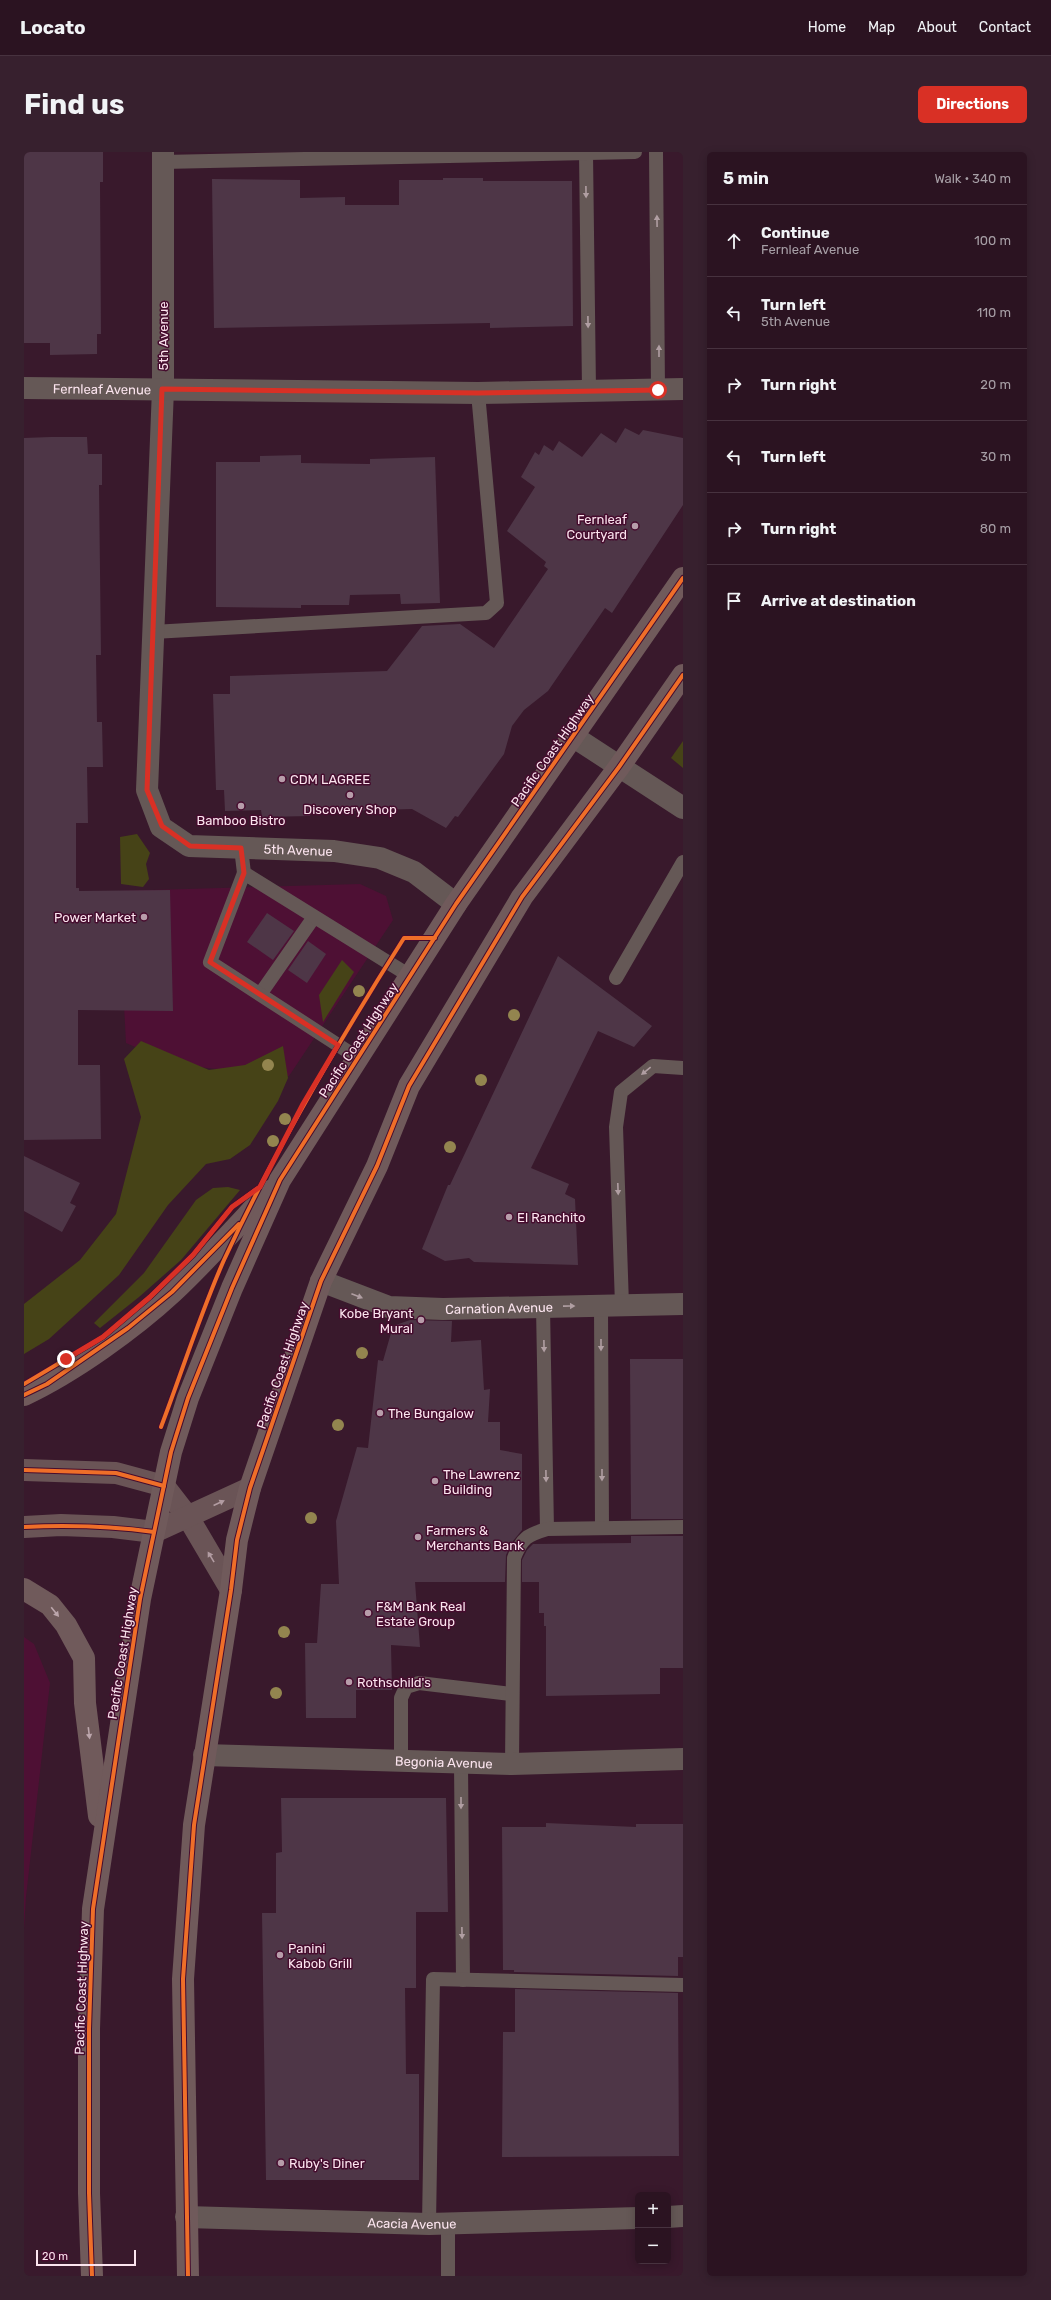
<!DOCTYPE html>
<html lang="en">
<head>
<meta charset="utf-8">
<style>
	:root { --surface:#2b1321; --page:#37202e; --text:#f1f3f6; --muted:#a69ea5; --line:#47323f; --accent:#d93025 }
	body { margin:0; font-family:Rubik,sans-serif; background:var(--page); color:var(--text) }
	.controls { position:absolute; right:12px; bottom:12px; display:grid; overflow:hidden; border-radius:6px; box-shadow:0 2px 10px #0003 }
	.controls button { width:36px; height:36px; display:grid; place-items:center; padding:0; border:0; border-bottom:1px solid var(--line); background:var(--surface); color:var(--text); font:20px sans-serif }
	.scale { position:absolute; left:12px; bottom:10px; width:100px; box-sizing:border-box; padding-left:4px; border:2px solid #fbe4ee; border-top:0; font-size:11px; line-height:14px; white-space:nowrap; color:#fbe4ee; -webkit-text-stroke:3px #460c2e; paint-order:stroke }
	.stop { position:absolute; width:12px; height:12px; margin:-9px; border:3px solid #d93025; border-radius:50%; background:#fff }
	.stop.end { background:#d93025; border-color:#fff; box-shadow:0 1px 4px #0008 }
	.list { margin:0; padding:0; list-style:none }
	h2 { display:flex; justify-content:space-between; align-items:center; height:52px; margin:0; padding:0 16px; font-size:17px }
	h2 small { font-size:13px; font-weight:400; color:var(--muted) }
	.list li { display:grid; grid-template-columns:26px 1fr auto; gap:12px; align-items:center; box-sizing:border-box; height:72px; padding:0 16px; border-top:1px solid var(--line) }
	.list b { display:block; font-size:15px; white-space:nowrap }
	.list p { margin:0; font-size:13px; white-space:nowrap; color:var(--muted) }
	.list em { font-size:13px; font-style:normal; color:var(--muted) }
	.icon { flex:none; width:22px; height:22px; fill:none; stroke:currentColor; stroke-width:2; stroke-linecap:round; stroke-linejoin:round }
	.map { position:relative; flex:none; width:659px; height:2124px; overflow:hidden; border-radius:6px }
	header { display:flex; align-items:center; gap:24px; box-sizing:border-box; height:56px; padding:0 20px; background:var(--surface); border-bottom:1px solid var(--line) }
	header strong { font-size:19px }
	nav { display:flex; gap:22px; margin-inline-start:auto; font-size:14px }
	.intro { display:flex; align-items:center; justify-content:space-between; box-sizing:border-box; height:96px; padding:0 24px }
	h1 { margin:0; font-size:28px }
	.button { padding:10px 18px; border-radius:6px; background:var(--accent); color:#fff; font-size:14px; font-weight:700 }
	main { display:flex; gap:24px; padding:0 24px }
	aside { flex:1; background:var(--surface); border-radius:6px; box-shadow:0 2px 10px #0003 }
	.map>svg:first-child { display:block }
	.built { fill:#4e1034 }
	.green { fill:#464317 }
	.building { fill:#4e3647 }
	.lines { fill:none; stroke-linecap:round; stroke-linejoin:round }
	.lane { stroke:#655856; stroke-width:14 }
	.street { stroke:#655856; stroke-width:22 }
	.primary { stroke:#6a5456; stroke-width:22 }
	.highway { stroke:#705a5b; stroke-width:22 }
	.cycleway-casing { stroke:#460c2e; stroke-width:6 }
	.cycleway { stroke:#ee6e29; stroke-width:4 }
	.tree { fill:#93854f }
	.oneway { fill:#b09ea2 }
	.oneway2 { fill:#b29ca2 }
	.oneway3 { fill:#bca6ac }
	.route { stroke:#d93025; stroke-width:5 }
	.poi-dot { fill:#b79daa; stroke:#460c2e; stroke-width:1.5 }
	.labels { text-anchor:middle; stroke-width:3; stroke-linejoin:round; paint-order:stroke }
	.street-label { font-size:13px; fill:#fbe4ee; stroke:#460c2e }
	.poi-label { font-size:13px; fill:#fbe4ee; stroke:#460c2e; text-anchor:start }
</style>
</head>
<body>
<header>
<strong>Locato</strong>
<nav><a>Home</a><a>Map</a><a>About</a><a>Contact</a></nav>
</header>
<div class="intro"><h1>Find us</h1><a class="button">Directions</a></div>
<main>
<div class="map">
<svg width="659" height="2124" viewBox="0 0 659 2124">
	<rect width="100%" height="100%" fill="#39192c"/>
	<g class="built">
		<path d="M 336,732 L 362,744 L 369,768 L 265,924 L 153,913 L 102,891 L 94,739 Z"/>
		<path d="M 0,1485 L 10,1492 L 26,1531 L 2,1745 L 0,1777 Z"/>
	</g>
	<g class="green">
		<path d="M 659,589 L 659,616 L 647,606 Z"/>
		<path d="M 113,682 L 126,701 L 122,712 L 125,727 L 119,735 L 97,732 L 96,685 Z"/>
		<path d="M 318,808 L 330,820 L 299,870 L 295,843 Z"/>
		<path d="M 117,889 L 185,918 L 221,913 L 259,894 L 264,926 L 254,949 L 226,993 L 206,1007 L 182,1012 L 144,1053 L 95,1123 L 25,1187 L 0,1202 L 0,1152 L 56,1108 L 92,1062 L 117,965 L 100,907 Z"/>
		<path d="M 204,1035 L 216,1038 L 157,1108 L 115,1145 L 76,1176 L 70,1171 L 120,1121 L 172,1048 L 189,1036 Z"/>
	</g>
	<g class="building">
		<path d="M 0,0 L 79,0 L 79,30 L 76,30 L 77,182 L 73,182 L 73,202 L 26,203 L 26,191 L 0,191 Z"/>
		<path d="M 419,26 L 459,26 L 459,29 L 548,29 L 549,174 L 466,176 L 466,171 L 190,176 L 188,27 L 276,28 L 276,46 L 321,45 L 321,53 L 375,53 L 375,28 L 419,28 Z"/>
		<path d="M 601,276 L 615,283 L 619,278 L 659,286 L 659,353 L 588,461 L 581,456 L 524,539 L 500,558 L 488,574 L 480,602 L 434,665 L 431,664 L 422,676 L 388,657 L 286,660 L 286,664 L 238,665 L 237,658 L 201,659 L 200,638 L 192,638 L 189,542 L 206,542 L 206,524 L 363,519 L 398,474 L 436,472 L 470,496 L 524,417 L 520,414 L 522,410 L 483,379 L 511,335 L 497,325 L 511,300 L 515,303 L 520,293 L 529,299 L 535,289 L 558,305 L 577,281 L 592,291 Z"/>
		<path d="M 27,285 L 63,285 L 64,302 L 78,302 L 78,333 L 75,333 L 77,503 L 72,503 L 73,570 L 78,570 L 79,615 L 63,615 L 64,671 L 52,671 L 52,736 L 55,736 L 55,739 L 146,738 L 149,859 L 54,858 L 54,913 L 76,913 L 77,987 L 0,988 L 0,286 Z"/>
		<path d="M 277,303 L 277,311 L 346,312 L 346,307 L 411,305 L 416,451 L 377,452 L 376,442 L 326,443 L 325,453 L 277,453 L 277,456 L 192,455 L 192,310 L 236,310 L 236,304 Z"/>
		<path d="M 243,761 L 270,779 L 249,808 L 223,790 Z"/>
		<path d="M 284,789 L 302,802 L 283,831 L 264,818 Z"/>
		<path d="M 534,804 L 628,874 L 610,895 L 574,879 L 507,1016 L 545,1032 L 541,1042 L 551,1047 L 554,1113 L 450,1110 L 445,1106 L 421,1109 L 398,1097 L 424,1033 L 426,1033 Z"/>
		<path d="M 0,1004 L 56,1031 L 46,1051 L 52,1054 L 38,1080 L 0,1059 Z"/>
		<path d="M 386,1168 L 428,1169 L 427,1190 L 457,1188 L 460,1238 L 466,1237 L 464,1270 L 476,1270 L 476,1298 L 498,1302 L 498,1378 L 489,1389 L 482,1403 L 481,1430 L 391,1430 L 396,1495 L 367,1493 L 368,1538 L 332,1538 L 332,1566 L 282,1566 L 281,1491 L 293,1491 L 297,1432 L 315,1432 L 312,1369 L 333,1295 L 344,1296 L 354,1208 L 359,1209 L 369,1174 Z"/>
		<path d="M 606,1207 L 659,1207 L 659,1367 L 607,1367 Z"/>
		<path d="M 607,1384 L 659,1384 L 659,1516 L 636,1516 L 636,1542 L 522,1544 L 522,1474 L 520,1474 L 520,1461 L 515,1461 L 515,1430 L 498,1430 L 498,1408 L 503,1398 L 509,1392 L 607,1391 Z"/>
		<path d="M 257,1646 L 422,1646 L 424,1760 L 392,1760 L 392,1836 L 381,1836 L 382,1922 L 395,1922 L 395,2028 L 242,2028 L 238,1761 L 252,1761 L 252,1701 L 258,1700 Z"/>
		<path d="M 522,1671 L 612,1675 L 612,1672 L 659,1672 L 659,1805 L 654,1805 L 654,1824 L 490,1820 L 490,1818 L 479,1818 L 478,1675 L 522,1675 Z"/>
		<path d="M 491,1837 L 654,1841 L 655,2004 L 478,2005 L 479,1880 L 491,1880 Z"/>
	</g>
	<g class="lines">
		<g class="lane">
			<path d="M 632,0 L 634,238"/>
			<path d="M 562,1 L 565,238"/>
			<path d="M 139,10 L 611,0"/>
			<path d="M 129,480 L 462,461 L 473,451 L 454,241"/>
			<path d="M 217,696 L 220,721"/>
			<path d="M 592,826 L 659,710"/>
			<path d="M 237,841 L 290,765"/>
			<path d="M 334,906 L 186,810 L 220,721 L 386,824"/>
			<path d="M 598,1153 L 592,975 L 597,940 L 629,914 L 659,916"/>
			<path d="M 577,1154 L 578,1376"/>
			<path d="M 519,1155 L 523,1377"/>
			<path d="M 377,1610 L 377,1546 L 382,1535 L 395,1531 L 487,1542"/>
			<path d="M 437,1612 L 439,1828"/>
			<path d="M 488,1612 L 490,1406 C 498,1386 503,1383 523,1377 L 659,1375"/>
			<path d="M 405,2072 L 409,1827 L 659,1833"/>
			<path d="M 424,2124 L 424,2072"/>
		</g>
		<g class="street">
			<path id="s1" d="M 139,0 L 139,237 L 123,638 L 137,675 L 165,694 L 310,699 L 356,706 L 390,720 L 432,752"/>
			<path id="s2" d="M 0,236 L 454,241 L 659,237"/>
			<path d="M 550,585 L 659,656"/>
			<path id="s3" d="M 297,1129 L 365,1155 L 419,1157 L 659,1152"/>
			<path id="s4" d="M 180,1603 L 488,1612 L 659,1607"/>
			<path id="s5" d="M 162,2065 L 405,2072 L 614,2066"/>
			<path d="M 644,2065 L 659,2064"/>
		</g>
		<g class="primary">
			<path d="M 0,1318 L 92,1321 L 140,1334 L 164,1365 L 207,1438"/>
			<path d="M 0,1375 L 37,1373 L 89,1375 L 130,1380 L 226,1336"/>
		</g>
		<g class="highway">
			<path d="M 0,1243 C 49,1220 109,1177 149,1140 C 183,1108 214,1073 246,1039"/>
			<path d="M 0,1437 L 26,1453 L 42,1473 L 60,1506 L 61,1551 L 75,1664"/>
			<path d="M 68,2124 L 65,2041 L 65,1877 L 69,1757 L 116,1447 L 147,1300 L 164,1246 L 208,1136 L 256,1028 L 432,752 L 659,426"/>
			<path d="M 164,2124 L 159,1827 L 170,1673 L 207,1438 L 213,1388 L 226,1336 L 297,1129 L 353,1014 L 385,934 L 498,745 L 595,615 L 659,523"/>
		</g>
		<g class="cycleway-casing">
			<g id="cycleway">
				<path d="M 0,1232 L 79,1185 L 126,1145 L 169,1103 L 208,1055 L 234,1036"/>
				<path d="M 0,1243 L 23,1232 L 104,1176 L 148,1140 L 215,1072"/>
				<path d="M 137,1275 C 158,1220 176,1162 200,1108 C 252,996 314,890 380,786 L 411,786"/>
				<path d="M 0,1318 L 92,1321 L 140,1334"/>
				<path d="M 0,1375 C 44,1373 86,1374 130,1380"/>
				<path d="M 68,2124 L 65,2041 L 65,1877 L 69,1757 L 116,1447 L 147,1300 L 164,1246 L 208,1136 L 256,1028 L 432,752 L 659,426"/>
				<path d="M 164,2124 L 159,1827 L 170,1673 L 207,1438 L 213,1388 L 226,1336 L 297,1129 L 353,1014 L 385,934 L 498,745 L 595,615 L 659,523"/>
			</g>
		</g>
		<use href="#cycleway" class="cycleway"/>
	</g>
	<g class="tree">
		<circle cx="335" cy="839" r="6"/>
		<circle cx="490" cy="863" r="6"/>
		<circle cx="244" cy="913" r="6"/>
		<circle cx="457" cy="928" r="6"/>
		<circle cx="261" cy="967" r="6"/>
		<circle cx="249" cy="989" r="6"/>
		<circle cx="426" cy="995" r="6"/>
		<circle cx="338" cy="1201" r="6"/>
		<circle cx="314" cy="1273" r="6"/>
		<circle cx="287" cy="1366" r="6"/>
		<circle cx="260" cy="1480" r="6"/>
		<circle cx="252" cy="1541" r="6"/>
	</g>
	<defs><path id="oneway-solid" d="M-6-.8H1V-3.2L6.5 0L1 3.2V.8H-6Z"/></defs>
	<g class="oneway">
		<use href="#oneway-solid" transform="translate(562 40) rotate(89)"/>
		<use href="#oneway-solid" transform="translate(633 69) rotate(-91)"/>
		<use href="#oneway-solid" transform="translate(564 170) rotate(89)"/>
		<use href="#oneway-solid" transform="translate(635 199) rotate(-90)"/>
		<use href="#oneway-solid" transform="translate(622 919) rotate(141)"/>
		<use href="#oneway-solid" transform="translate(594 1037) rotate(88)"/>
		<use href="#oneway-solid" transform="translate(333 1144) rotate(21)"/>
		<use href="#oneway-solid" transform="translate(545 1154) rotate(-1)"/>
		<use href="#oneway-solid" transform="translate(577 1193) rotate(90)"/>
		<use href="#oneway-solid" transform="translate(520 1194) rotate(89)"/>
		<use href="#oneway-solid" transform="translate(578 1323) rotate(90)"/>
		<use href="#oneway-solid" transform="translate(522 1324) rotate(89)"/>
		<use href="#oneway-solid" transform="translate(437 1651) rotate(90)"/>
		<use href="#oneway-solid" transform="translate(438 1781) rotate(89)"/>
	</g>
	<g class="oneway2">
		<use href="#oneway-solid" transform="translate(195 1351) rotate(-25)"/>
		<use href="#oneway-solid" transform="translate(187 1405) rotate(-121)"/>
	</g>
	<g class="oneway3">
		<use href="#oneway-solid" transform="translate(31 1460) rotate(51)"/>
		<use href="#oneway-solid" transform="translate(65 1581) rotate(83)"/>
	</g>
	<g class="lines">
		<path class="route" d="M 42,1207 L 79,1185 L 126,1145 L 169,1103 L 208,1055 L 236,1035 L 279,952 L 314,893 L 186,810 L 220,721 L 217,696 L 166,694 L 138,674 L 123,638 L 138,237 L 454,241 L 634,238"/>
	</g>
	<g class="poi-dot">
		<circle cx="611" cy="374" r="4"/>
		<circle cx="258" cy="627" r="4"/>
		<circle cx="326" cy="643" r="4"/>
		<circle cx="217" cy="654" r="4"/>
		<circle cx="120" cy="765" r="4"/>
		<circle cx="485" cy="1065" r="4"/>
		<circle cx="397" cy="1168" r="4"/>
		<circle cx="356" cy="1261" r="4"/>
		<circle cx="411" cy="1329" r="4"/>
		<circle cx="394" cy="1385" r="4"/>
		<circle cx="344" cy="1461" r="4"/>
		<circle cx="325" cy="1530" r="4"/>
		<circle cx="256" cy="1803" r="4"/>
		<circle cx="257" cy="2011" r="4"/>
	</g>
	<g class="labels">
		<g class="street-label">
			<text transform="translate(139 184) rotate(-90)" y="5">5th Avenue</text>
			<text dy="5" stroke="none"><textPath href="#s2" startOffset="78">Fernleaf Avenue</textPath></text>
			<text transform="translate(528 598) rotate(-55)" y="5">Pacific Coast Highway</text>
			<text dy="5" stroke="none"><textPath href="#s1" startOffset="821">5th Avenue</textPath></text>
			<text transform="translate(334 888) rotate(-57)" y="5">Pacific Coast Highway</text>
			<text dy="5" stroke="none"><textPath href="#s3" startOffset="183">Carnation Avenue</textPath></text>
			<text transform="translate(258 1213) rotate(-71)" y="5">Pacific Coast Highway</text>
			<text transform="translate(98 1501) rotate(-81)" y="5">Pacific Coast Highway</text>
			<text dy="5" stroke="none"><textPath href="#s4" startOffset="240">Begonia Avenue</textPath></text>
			<text transform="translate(57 1836) rotate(-88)" y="5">Pacific Coast Highway</text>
			<text dy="5" stroke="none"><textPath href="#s5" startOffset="226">Acacia Avenue</textPath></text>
		</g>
		<g class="poi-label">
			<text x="603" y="372" text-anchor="end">Fernleaf<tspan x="603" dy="15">Courtyard</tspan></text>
			<text x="266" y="632">CDM LAGREE</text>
			<text x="326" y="662" text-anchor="middle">Discovery Shop</text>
			<text x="217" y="673" text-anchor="middle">Bamboo Bistro</text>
			<text x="112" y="770" text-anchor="end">Power Market</text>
			<text x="493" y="1070">El Ranchito</text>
			<text x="389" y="1166" text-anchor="end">Kobe Bryant<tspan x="389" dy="15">Mural</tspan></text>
			<text x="364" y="1266">The Bungalow</text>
			<text x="419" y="1327">The Lawrenz<tspan x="419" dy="15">Building</tspan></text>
			<text x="402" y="1383">Farmers &amp;<tspan x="402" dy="15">Merchants Bank</tspan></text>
			<text x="352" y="1459">F&amp;M Bank Real<tspan x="352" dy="15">Estate Group</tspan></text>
			<text x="333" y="1535">Rothschild's</text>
			<text x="264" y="1801">Panini<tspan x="264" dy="15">Kabob Grill</tspan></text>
			<text x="265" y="2016">Ruby's Diner</text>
		</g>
	</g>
</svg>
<div class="controls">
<button>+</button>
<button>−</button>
</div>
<div class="scale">20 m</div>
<div class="stop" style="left:634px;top:238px"></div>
<div class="stop end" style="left:42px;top:1207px"></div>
</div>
<aside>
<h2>5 min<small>Walk · 340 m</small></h2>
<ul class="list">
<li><svg class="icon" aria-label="ahead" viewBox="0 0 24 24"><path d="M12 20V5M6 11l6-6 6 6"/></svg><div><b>Continue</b><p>Fernleaf Avenue</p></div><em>100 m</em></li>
<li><svg class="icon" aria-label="left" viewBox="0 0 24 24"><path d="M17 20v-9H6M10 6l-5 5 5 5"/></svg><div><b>Turn left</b><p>5th Avenue</p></div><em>110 m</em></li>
<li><svg class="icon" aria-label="right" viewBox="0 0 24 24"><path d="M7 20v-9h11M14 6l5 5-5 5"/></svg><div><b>Turn right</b></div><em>20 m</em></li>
<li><svg class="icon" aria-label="left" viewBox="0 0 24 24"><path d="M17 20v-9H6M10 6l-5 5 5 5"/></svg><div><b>Turn left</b></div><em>30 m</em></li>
<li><svg class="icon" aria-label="right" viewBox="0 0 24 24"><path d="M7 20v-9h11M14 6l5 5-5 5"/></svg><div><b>Turn right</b></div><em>80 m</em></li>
<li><svg class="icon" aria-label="arrive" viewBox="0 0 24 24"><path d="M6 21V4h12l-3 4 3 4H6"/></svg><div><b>Arrive at destination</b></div></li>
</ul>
</aside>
</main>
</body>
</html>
